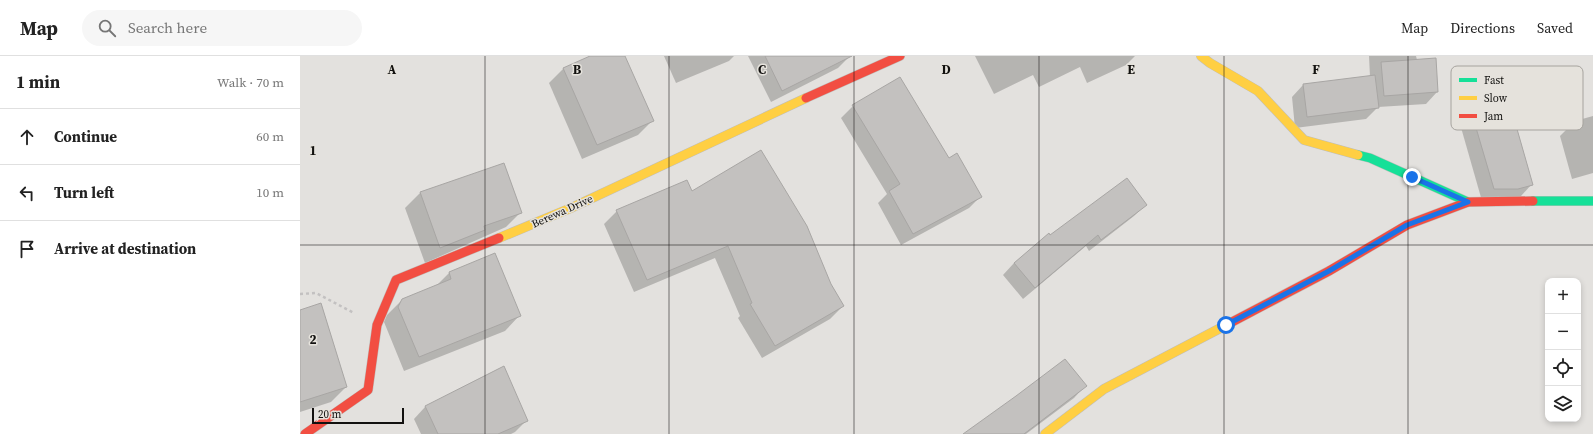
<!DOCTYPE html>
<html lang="en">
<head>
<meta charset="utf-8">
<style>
	:root { --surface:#fff; --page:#f6f6f6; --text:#222; --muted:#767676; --line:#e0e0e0 }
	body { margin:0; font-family:"Source Serif 4",serif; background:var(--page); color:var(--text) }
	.controls { position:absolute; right:12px; bottom:12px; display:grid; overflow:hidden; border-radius:8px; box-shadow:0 2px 6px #0003 }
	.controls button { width:36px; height:36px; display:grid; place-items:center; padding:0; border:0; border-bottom:1px solid var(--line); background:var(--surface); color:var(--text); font:20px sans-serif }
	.scale { position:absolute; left:12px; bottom:10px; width:92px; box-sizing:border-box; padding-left:4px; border:2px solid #12110f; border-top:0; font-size:11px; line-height:14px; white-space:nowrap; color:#12110f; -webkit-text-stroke:3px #e5e2dc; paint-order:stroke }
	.stop { position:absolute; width:12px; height:12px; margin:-9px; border:3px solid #1a73e8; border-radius:50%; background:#fff }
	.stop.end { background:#1a73e8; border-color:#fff; box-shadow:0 1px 4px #0008 }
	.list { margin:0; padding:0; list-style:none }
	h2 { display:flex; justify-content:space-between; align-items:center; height:52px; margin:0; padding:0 16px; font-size:17px }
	h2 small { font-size:13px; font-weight:400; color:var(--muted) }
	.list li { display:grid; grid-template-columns:26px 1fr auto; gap:12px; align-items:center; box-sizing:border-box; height:56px; padding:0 16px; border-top:1px solid var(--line) }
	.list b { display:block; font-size:15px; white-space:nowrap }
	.list em { font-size:13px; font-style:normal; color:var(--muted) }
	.icon { flex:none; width:22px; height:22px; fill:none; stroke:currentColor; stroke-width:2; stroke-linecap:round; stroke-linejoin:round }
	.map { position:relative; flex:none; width:1293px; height:378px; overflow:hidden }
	header { display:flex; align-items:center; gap:24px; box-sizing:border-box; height:56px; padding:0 20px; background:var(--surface); border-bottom:1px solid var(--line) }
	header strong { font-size:19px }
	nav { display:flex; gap:22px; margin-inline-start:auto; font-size:14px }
	.search { width:280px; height:36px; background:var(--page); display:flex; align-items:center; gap:10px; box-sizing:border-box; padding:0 14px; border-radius:22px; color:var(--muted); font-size:15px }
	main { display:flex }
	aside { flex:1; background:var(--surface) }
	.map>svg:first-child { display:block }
	.shadow { fill:#0003 }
	.building { fill:#c3c1bf; stroke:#a8a6a4 }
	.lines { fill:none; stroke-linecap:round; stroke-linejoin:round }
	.fast-casing { stroke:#bfbebb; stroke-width:10 }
	.slow-casing { stroke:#bfbebb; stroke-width:10 }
	.jam-casing { stroke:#bfbebb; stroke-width:10 }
	.path { stroke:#c3c1c1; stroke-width:2.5; stroke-dasharray:3 3; stroke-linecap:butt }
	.fast { stroke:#16e098; stroke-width:9 }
	.slow { stroke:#ffcf43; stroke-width:9 }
	.jam { stroke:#f24e42; stroke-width:9 }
	.route { stroke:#1a73e8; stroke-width:5 }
	.grid { fill:none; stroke:#12110f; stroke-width:1; stroke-opacity:0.55 }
	.labels { text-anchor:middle; stroke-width:3; stroke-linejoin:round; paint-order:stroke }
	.street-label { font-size:11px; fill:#12110f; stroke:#e5e2dc }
	.key { fill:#e5e2dc; stroke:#a6a39e; stroke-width:1 }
	.key-label { font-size:11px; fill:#12110f }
	.grid-label { font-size:13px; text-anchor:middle; font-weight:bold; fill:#12110f; stroke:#e5e2dc; stroke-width:3; stroke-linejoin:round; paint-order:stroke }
</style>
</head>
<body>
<header>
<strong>Map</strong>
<div class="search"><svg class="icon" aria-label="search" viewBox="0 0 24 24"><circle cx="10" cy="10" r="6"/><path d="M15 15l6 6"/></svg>Search here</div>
<nav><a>Map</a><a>Directions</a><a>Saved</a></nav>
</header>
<main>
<aside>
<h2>1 min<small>Walk · 70 m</small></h2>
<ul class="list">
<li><svg class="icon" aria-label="ahead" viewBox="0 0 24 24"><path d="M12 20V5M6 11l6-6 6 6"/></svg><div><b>Continue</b></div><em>60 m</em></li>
<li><svg class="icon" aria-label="left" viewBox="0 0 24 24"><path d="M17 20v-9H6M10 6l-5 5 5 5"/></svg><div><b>Turn left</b></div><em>10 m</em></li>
<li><svg class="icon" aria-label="arrive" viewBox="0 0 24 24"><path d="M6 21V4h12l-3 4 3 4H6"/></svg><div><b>Arrive at destination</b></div></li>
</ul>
</aside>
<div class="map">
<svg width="1293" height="378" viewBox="0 0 1293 378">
	<rect width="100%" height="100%" fill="#e3e1de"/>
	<g class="shadow">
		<path d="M 293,0 L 324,0 L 353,64 L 338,79 L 282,103 L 249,27 L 264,12 Z"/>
		<path d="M 364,0 L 434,0 L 429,5 L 376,27 Z"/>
		<path d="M 448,0 L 550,0 L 538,12 L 471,46 Z"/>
		<path d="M 675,0 L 835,0 L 826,9 L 787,27 L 780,11 L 739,31 L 733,19 L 694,38 Z"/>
		<path d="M 1069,0 L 1116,0 L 1117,4 L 1137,36 L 1126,48 L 1078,51 L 1066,63 L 995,72 L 992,41 L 1003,29 L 1070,21 Z"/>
		<path d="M 1170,49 L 1232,128 L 1221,140 L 1182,145 L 1158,61 Z"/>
		<path d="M 553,50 L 648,103 L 680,141 L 669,152 L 601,189 L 578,147 L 587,138 L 541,62 Z"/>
		<path d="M 1293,60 L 1293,117 L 1272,123 L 1260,80 L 1275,65 Z"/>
		<path d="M 204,108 L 221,156 L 206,171 L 125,207 L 105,152 L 120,137 Z"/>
		<path d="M 391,136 L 530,229 L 543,250 L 530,263 L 462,302 L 438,262 L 440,260 L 415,202 L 334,236 L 304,168 L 317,155 Z"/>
		<path d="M 846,148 L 834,160 L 789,195 L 786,190 L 723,243 L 703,219 L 714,207 L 750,181 Z"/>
		<path d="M 149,217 L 219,260 L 205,275 L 104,315 L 84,266 L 87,259 L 102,244 L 135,231 Z"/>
		<path d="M 0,255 L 46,331 L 31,346 L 0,356 Z"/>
		<path d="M 203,311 L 227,364 L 215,376 L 211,378 L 121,378 L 114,363 L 125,351 Z"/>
		<path d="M 785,330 L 774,342 L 726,378 L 664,378 Z"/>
	</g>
	<g class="building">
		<path d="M 290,0 L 325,0 L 354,65 L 297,89 L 263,12 Z"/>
		<path d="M 465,0 L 552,0 L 482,35 Z"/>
		<path d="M 1136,2 L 1138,36 L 1084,40 L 1081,6 Z"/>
		<path d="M 1075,19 L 1079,52 L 1007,61 L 1003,28 Z"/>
		<path d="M 600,21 L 649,102 L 657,97 L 682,141 L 613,178 L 589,135 L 600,128 L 552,49 Z"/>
		<path d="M 1207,38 L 1233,129 L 1218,133 L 1194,133 L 1169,48 Z"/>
		<path d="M 461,94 L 507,170 L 531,228 L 544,250 L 475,290 L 450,248 L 452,247 L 428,190 L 347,224 L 316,154 L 387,124 L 392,135 Z"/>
		<path d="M 204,107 L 222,157 L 184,170 L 185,174 L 140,192 L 120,136 Z"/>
		<path d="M 827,122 L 847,149 L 801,184 L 798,179 L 735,232 L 714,207 L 749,177 L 750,179 Z"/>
		<path d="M 195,197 L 221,260 L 119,301 L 98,251 L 102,243 L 151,223 L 149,216 Z"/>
		<path d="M 21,247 L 47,331 L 0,346 L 0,254 Z"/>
		<path d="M 765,303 L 787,330 L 724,378 L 663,378 L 716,340 Z"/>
		<path d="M 204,310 L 228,365 L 198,378 L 138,378 L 125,350 Z"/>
	</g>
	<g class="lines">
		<g class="fast-casing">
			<g id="fast">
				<path d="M 1058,99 L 1070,102 L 1168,146"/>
				<path d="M 1233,145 L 1293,145"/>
			</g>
		</g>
		<g class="slow-casing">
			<g id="slow">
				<path d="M 901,0 L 910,7 L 958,35 L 1004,84 L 1058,99"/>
				<path d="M 199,182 L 271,152 L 506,42"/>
				<path d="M 745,378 L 804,333 L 932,266"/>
			</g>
		</g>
		<g class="jam-casing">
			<g id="jam">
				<path d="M 506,42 L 600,0"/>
				<path d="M 932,266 L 1029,215 L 1107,169 L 1168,146 L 1233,145"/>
				<path d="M 5,378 L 68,334 L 77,269 L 96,224 L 199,182"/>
			</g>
		</g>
		<path class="path" d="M 0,238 L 16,237 L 54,257"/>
		<use href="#fast" class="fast"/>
		<use href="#slow" class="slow"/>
		<use href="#jam" class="jam"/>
	</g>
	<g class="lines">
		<path class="route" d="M 926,269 L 1029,215 L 1107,169 L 1168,146 L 1112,121"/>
	</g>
	<path class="grid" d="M 185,0 L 185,378M 369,0 L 369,378M 554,0 L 554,378M 739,0 L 739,378M 924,0 L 924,378M 1108,0 L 1108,378M 0,189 L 1293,189"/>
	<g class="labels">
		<g class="street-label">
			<text transform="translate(262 155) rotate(-24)" y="4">Berewa Drive</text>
		</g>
	</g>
	<rect x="1151" y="10" width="132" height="64" rx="6" class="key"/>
	<rect x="1159" y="22" width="18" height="4" fill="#16e098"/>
	<rect x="1159" y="40" width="18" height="4" fill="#ffcf43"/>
	<rect x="1159" y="58" width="18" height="4" fill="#f24e42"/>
	<g class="key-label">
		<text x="1184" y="28">Fast</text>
		<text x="1184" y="46">Slow</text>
		<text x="1184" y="64">Jam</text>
	</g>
	<g class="grid-label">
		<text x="92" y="18">A</text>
		<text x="277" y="18">B</text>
		<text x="462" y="18">C</text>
		<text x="646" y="18">D</text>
		<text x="831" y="18">E</text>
		<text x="1016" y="18">F</text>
		<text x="13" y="99">1</text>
		<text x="13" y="288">2</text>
	</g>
</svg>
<div class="controls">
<button>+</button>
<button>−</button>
<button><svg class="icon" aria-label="locate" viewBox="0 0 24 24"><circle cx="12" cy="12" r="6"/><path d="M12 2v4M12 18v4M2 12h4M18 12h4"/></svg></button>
<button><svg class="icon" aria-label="layers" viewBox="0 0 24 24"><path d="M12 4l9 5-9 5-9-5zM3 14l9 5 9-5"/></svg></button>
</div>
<div class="scale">20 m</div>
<div class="stop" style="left:926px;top:269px"></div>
<div class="stop end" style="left:1112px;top:121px"></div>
</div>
</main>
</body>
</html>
